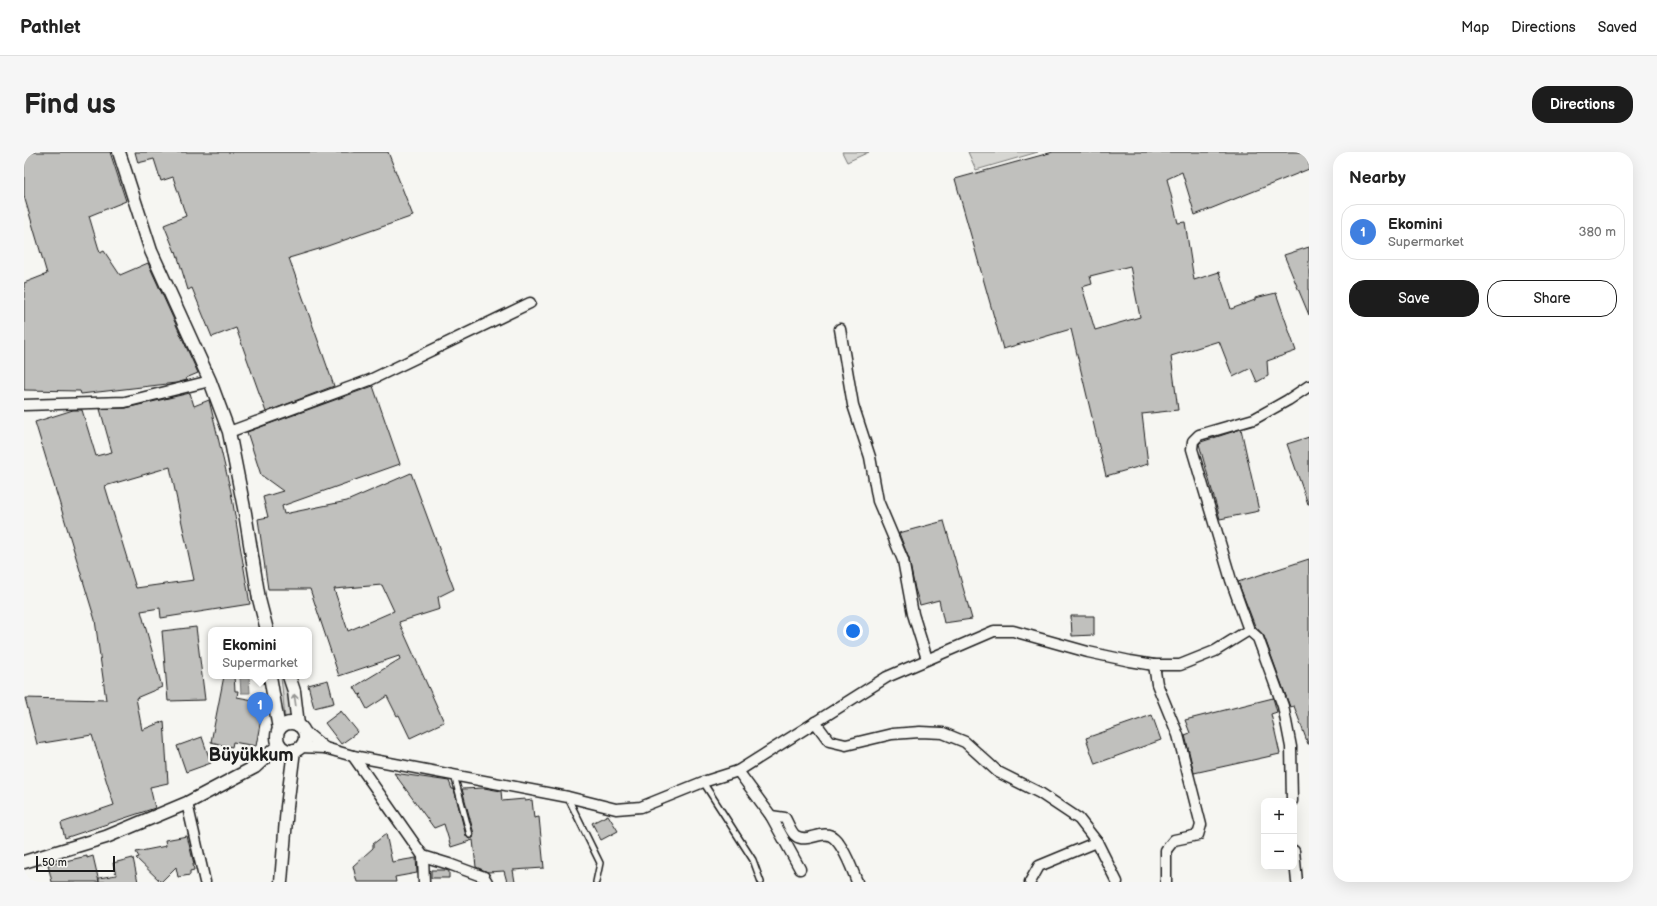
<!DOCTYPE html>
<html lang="en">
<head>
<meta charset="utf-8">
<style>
	:root { --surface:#fff; --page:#f6f6f6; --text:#222; --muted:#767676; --line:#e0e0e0; --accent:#1c1c1c }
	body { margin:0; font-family:"Balsamiq Sans",sans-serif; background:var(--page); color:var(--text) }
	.controls { position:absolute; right:12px; bottom:12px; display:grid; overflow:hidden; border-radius:8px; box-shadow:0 4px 16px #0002 }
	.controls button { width:36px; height:36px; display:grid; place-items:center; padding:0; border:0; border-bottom:1px solid var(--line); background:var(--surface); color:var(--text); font:20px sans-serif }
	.scale { position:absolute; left:12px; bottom:10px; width:79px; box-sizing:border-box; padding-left:4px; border:2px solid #1c1c1c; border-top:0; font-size:11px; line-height:14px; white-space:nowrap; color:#1c1c1c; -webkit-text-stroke:3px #f6f6f2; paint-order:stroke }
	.you { position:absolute; left:829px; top:479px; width:14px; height:14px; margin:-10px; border:3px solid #fff; border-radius:50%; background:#1a73e8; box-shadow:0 0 0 6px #1a73e833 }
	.badge { display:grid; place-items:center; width:26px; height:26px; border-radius:50%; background:var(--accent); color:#fff; font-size:13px; font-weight:700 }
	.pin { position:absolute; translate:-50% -33px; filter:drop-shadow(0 1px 2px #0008) }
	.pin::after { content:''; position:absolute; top:21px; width:14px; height:12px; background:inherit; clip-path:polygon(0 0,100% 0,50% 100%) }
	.popup { position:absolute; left:184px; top:475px; width:104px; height:52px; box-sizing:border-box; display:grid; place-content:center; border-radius:8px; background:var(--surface); filter:drop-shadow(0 1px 3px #0005); font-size:13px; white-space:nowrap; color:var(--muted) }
	.popup b { font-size:15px; color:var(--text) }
	.popup::after { content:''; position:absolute; left:50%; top:100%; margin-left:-8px; border:8px solid transparent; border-top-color:var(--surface) }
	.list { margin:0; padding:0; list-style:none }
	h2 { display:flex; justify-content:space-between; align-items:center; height:52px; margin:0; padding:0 16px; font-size:17px }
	h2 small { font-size:13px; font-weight:400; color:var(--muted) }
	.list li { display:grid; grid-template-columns:26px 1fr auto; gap:12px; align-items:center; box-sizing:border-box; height:56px; margin:0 8px 8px; padding:0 8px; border:1px solid var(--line); border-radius:16px }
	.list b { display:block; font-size:15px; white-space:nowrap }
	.list p { margin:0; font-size:13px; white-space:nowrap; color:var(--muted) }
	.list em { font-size:13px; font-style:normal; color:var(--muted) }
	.actions { display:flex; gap:8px; padding:12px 16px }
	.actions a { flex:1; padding:9px 0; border:1px solid var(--accent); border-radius:16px; text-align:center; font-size:14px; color:var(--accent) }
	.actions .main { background:var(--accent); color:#fff }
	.map { position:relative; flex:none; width:1285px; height:730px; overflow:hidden; border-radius:16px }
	header { display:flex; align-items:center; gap:24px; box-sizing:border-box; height:56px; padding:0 20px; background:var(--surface); border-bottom:1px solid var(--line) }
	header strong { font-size:19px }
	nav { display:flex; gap:22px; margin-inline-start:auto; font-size:14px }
	.intro { display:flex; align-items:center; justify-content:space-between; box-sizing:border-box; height:96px; padding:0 24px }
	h1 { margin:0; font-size:28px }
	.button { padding:10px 18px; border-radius:16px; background:var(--accent); color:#fff; font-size:14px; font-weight:700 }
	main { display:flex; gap:24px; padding:0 24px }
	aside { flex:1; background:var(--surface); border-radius:16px; box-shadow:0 4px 16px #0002 }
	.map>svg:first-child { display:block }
	.green { fill:#d6d6d2; stroke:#797977 }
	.water { fill:#acaca9; stroke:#727271 }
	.building { fill:#c0c0bd; stroke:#1c1c1c; fill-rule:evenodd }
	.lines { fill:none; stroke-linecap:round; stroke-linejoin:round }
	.service-casing { stroke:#1c1c1c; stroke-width:8 }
	.minor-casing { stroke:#1c1c1c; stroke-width:13 }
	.tertiary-casing { stroke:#1c1c1c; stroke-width:15 }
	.service { stroke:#f6f6f2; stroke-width:5 }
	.minor { stroke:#f6f6f2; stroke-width:10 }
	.tertiary { stroke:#f6f6f2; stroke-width:12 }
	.oneway { stroke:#949492 }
	.labels { text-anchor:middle; stroke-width:4; stroke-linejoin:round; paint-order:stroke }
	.district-label { font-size:18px; font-weight:bold; fill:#1c1c1c; stroke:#f6f6f2 }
</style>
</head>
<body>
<header>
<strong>Pathlet</strong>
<nav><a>Map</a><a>Directions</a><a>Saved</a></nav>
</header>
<div class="intro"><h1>Find us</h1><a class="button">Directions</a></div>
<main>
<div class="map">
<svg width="1285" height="730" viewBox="0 0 1285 730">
	<rect width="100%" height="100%" fill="#f6f6f2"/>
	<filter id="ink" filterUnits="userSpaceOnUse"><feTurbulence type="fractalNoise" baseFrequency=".025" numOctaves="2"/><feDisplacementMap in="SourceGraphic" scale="8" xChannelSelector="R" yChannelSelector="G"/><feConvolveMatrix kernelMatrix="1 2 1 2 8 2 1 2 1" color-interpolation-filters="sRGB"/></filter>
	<g filter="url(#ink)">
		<g class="green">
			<path d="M 818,0 L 845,0 L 823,10 Z"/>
			<path d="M 944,0 L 1014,0 L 952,18 Z"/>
			<path d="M 257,524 L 260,524 L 266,538 L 269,565 L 261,566 Z"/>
		</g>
		<path class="water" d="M 225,525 L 226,541 L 217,541 L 216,526 Z"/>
		<g class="building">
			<path d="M 0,0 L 86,0 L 102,49 L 65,64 L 76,101 L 80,99 L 96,123 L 124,111 L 174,221 L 162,226 L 163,228 L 152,231 L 57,242 L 56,239 L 0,238 L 0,131 L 23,122 L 0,44 Z"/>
			<path d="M 111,0 L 364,0 L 389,64 L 295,97 L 265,106 L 310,234 L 242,260 L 212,176 L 188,185 L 168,136 L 164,138 L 152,99 L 151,100 L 140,73 L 162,64 L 149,25 L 137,29 L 130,7 L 114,11 Z"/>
			<path d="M 1029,0 L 1285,0 L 1285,17 L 1171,63 L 1158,20 L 1143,27 L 1154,71 L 1161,70 L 1170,128 L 1195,120 L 1207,157 L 1231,148 L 1231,146 L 1252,141 L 1272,199 L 1243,209 L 1244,224 L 1233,230 L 1227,216 L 1209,225 L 1195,189 L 1147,204 L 1154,258 L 1118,262 L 1124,312 L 1082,324 L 1047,177 L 979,197 L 931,27 ZM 1106,114 L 1116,165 L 1071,178 L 1058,135 L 1068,132 L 1066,124 Z"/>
			<path d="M 1285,95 L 1285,163 L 1260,103 Z"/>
			<path d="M 349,234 L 376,312 L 258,354 L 260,362 L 323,349 L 387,321 L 430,437 L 414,445 L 416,457 L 375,470 L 420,570 L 386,586 L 375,563 L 373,564 L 363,544 L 343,557 L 336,544 L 338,542 L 335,543 L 330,535 L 376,507 L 375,504 L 315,524 L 286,437 L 244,437 L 234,367 L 244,365 L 239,345 L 259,339 L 237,323 L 223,280 ZM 358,433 L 370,459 L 324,479 L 310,437 Z"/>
			<path d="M 166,241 L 170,254 L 185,248 L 186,252 L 207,340 L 226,452 L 137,466 L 136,456 L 117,459 L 138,535 L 112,546 L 118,578 L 140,569 L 144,631 L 126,635 L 131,656 L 41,686 L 37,671 L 90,653 L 68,583 L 13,592 L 1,546 L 82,548 L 71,468 L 11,270 L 49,258 L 58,258 L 72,304 L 88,300 L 76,257 L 102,256 ZM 146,315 L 170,428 L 112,436 L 81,334 Z"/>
			<path d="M 1217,277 L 1235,359 L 1196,367 L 1175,292 L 1177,290 Z"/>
			<path d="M 1285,285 L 1285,352 L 1284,352 L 1263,292 Z"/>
			<path d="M 920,369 L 948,467 L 920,471 L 915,448 L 896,453 L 891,437 L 885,407 L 875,381 Z"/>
			<path d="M 1285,407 L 1285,592 L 1284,592 L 1270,554 L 1266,555 L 1240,484 L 1231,474 L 1214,430 Z"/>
			<path d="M 1047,464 L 1070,464 L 1070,483 L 1048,484 Z"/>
			<path d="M 172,475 L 181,548 L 144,549 L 138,479 Z"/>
			<path d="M 200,524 L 210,524 L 211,539 L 214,539 L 213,545 L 240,550 L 232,594 L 209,590 L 208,595 L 187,590 Z"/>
			<path d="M 304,528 L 310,551 L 290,556 L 284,533 Z"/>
			<path d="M 1249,546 L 1253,560 L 1247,562 L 1256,602 L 1170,621 L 1161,583 L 1166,581 L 1161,568 Z"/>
			<path d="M 317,559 L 334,580 L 317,592 L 301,571 Z"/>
			<path d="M 1128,563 L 1137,588 L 1071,612 L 1062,586 Z"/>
			<path d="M 178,585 L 187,611 L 162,620 L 153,594 Z"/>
			<path d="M 370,621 L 425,629 L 428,637 L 430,637 L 442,684 L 445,687 L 449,686 L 450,682 L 438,637 L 460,636 L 477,639 L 478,649 L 501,647 L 501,649 L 508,648 L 510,666 L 515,665 L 520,716 L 489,718 L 491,730 L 483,730 L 480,719 L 464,720 L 452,715 L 449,688 L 427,695 L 420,672 L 410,676 Z"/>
			<path d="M 584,663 L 594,679 L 577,688 L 568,671 Z"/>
			<path d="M 362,682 L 368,710 L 392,706 L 393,721 L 371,725 L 372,730 L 333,730 L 329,714 L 349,696 L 349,692 Z"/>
			<path d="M 163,684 L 170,712 L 169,712 L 170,718 L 166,719 L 166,723 L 154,725 L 152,715 L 137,730 L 112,706 L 115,705 L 112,700 L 142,694 L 141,688 Z"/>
			<path d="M 63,704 L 63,706 L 69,704 L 75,730 L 28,730 L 24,713 Z"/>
			<path d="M 109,706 L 114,730 L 75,730 L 75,726 L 92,723 L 89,711 Z"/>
			<path d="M 407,718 L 421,718 L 425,719 L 425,726 L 407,726 Z"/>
		</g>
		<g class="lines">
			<g class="service-casing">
				<g id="service">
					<path d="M 430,623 L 446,683"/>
					<path d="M 679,630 L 729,708 L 737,730"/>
					<path d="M 544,646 L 576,711 L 572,730"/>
				</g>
			</g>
			<g class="minor-casing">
				<g id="minor">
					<path d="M 816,177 L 829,253 L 846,305 L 854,349 L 879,408 L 889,462 L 903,507"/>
					<path d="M 0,253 L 101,250 L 186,229"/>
					<path d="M 205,280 L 346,228 L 506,151"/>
					<path d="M 1225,478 L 1234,486 L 1259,554 L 1267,595 L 1268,649"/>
					<path d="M 1130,513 L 1133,532 L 1154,583 L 1177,673 L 1174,683 L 1150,688 L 1142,698 L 1142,730"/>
					<path d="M 791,570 L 805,589 L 822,593 L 868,582 L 896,580 L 919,581 L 941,590 L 974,620 L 1016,641 L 1055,667 L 1073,690 L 1093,730"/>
					<path d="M 280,579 L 301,596"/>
					<path d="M 276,595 L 301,596 L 329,604 L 544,645 L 592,657 L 617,655 L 679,630 L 714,619 L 863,525 L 970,479 L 989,479 L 1064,500 L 1106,509 L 1130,513 L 1156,513 L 1191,499 L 1225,478 L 1207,428 L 1168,297 L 1169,289 L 1175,283 L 1230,267 L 1264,248 L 1285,234"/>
					<path d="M 329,604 L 399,704 L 425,712 L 460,725 L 463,730"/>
					<path d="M 714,619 L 747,664 L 776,717"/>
					<path d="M 163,651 L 181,730"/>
					<path d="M 747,664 L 761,666 C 764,671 767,681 772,684 C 784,692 799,676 810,686 C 819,694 829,719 833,730"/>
					<path d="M 1270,699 L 1273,730"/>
					<path d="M 399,704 L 400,730"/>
					<path d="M 1006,730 L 1015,714 L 1073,690"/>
				</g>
			</g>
			<g class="tertiary-casing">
				<g id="tertiary">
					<path d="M 95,0 L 127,99 L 186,229 L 205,280 L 221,361 L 235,447 L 243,478"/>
					<path d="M 246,524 L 255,577"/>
					<path d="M 265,524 L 270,539 L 274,573"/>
					<circle cx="267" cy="585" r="14"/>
					<path d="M 0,710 L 82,685 L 163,651 L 231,615 L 255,593"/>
					<path d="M 257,730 L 263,655 L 270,598"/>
				</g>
			</g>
			<use href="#service" class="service"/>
			<use href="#minor" class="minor"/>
			<use href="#tertiary" class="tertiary"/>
		</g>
		<defs><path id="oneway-shaft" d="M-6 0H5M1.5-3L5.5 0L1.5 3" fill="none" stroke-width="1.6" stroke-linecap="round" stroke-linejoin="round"/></defs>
		<use class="oneway" href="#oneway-shaft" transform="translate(271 548) rotate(-98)"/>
	</g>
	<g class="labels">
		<g class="district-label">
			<text x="227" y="609">Büyükkum</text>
		</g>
	</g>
</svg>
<div class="controls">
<button>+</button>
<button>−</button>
</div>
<div class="scale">50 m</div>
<div class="you"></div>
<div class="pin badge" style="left:236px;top:573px;background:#3f7fe0">1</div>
<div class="popup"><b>Ekomini</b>Supermarket</div>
</div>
<aside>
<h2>Nearby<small></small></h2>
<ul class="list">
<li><span class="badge" style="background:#3f7fe0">1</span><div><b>Ekomini</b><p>Supermarket</p></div><em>380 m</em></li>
</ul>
<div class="actions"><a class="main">Save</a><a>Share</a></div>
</aside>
</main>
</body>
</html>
